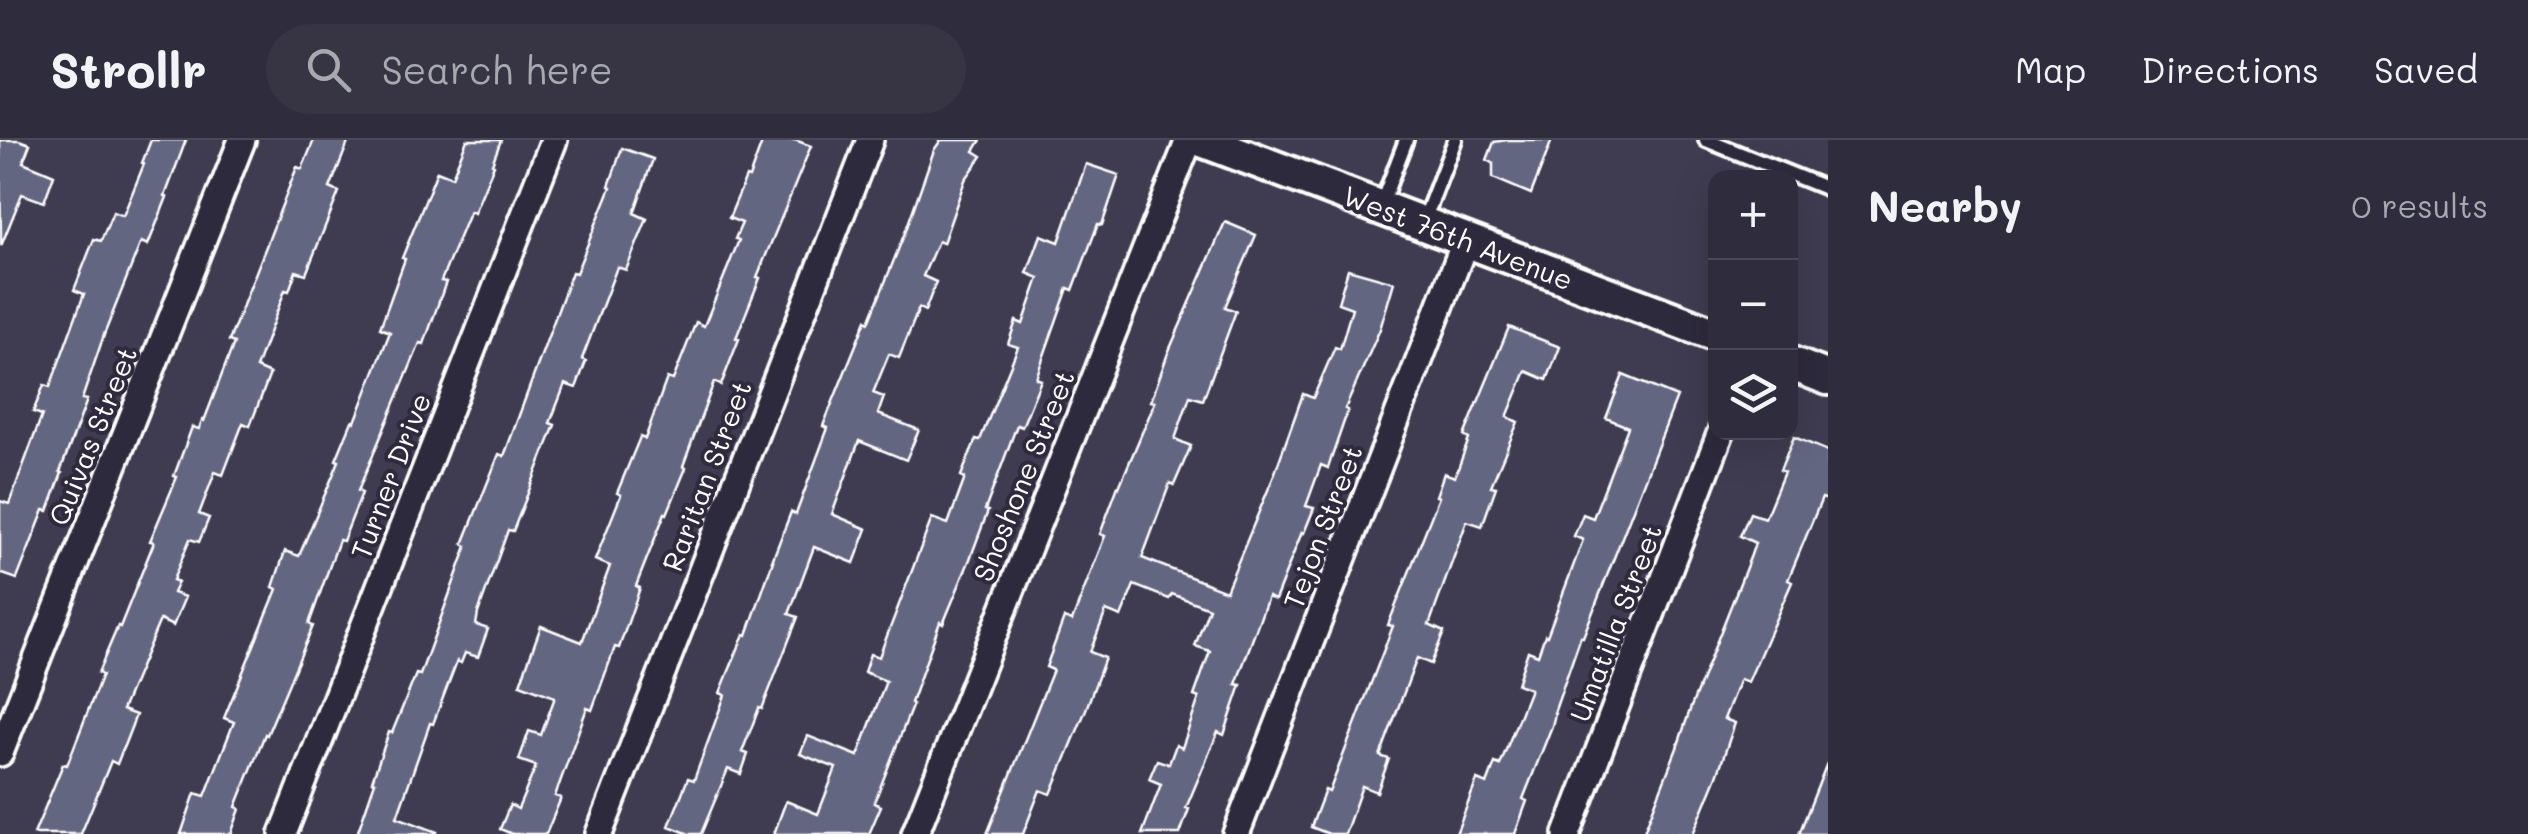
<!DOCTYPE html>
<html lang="en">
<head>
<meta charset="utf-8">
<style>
	:root { --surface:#2f2d3d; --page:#373544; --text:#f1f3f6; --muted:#a7a8b0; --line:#4a4957 }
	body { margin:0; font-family:Mali,sans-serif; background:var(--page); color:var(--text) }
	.controls { position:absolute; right:30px; top:30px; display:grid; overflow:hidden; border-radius:20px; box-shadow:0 10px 40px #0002 }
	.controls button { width:90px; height:90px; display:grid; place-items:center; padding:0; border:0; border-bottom:2px solid var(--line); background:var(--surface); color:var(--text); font:50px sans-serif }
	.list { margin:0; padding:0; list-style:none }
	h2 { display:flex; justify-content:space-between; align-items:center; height:130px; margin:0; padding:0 40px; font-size:42px }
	h2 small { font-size:32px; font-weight:400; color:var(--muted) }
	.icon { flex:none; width:55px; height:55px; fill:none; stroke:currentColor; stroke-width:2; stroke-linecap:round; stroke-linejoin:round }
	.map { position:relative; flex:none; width:1828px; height:694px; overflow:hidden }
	header { display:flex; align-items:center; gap:60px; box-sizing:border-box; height:140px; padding:0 50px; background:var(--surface); border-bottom:2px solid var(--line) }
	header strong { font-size:48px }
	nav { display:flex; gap:55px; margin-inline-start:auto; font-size:35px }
	.search { width:700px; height:90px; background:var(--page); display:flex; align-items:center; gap:25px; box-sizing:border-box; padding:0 35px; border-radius:55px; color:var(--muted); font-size:38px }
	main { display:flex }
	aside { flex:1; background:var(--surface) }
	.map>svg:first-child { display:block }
	.building { fill:#646680; stroke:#fff; stroke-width:2.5 }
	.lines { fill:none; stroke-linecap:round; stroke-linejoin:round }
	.service-casing { stroke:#fff; stroke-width:20 }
	.minor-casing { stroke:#fff; stroke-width:32 }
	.tertiary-casing { stroke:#fff; stroke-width:40 }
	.service { stroke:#2f2a3d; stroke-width:12 }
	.minor { stroke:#2f2a3d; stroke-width:25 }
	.tertiary { stroke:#2f2a3d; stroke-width:32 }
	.labels { text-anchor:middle; stroke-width:8; stroke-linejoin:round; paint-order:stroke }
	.street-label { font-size:28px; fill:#fff; stroke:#2f2a3d }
</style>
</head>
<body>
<header>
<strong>Strollr</strong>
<div class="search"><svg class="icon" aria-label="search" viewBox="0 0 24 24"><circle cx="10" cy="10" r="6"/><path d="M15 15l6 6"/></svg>Search here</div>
<nav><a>Map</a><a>Directions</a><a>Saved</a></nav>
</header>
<main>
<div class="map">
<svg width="1828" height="694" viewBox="0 0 1828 694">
	<rect width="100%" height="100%" fill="#3f3c51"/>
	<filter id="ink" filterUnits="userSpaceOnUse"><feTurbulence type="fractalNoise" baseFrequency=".01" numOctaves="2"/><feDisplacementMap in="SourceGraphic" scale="20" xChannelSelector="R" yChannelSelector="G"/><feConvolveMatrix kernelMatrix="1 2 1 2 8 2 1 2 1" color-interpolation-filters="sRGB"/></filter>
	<g filter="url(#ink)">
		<g class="building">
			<path d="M 0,0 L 19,0 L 30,4 L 23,22 L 54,35 L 44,62 L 22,54 L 1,106 Z"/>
			<path d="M 151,0 L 186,0 L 165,56 L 167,57 L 148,105 L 141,102 L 104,195 L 82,259 L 87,260 L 60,332 L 62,333 L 48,371 L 44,370 L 17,439 L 0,433 L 0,361 L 9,364 L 42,275 L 33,272 L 44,245 L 50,247 L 84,154 L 74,150 L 94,99 L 101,101 L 113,72 L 123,76 L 144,24 L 142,23 Z"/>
			<path d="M 314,0 L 349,0 L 330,48 L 339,52 L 306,134 L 296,131 L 289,151 L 285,150 L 256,228 L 270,234 L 250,286 L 243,283 L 223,335 L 215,332 L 199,374 L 209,378 L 199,402 L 190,399 L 173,440 L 178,442 L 173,453 L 185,457 L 173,486 L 160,480 L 122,570 L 136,575 L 117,624 L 111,621 L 81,694 L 34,694 L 63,624 L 67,625 L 102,535 L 98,533 L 118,486 L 120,487 L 154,402 L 150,401 L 177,337 L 174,336 L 192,287 L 199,289 L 202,280 L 204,281 L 234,203 L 229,201 L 297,27 L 302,29 Z"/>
			<path d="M 467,0 L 501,0 L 492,24 L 494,25 L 474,73 L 470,71 L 441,141 L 446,142 L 424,204 L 420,203 L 358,351 L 362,353 L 343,401 L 339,400 L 309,484 L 313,486 L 267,595 L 265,594 L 236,667 L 240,669 L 231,694 L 181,694 L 195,653 L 205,656 L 234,582 L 224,578 L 277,449 L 273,447 L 285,411 L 299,416 L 339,321 L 336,320 L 352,281 L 355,282 L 390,192 L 380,188 L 405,119 L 402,118 L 428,54 L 437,31 L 452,37 Z"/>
			<path d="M 763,0 L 795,0 L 811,6 L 757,137 L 760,138 L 736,198 L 739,199 L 721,245 L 714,242 L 683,326 L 686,328 L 667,374 L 665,373 L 636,446 L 640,448 L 619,508 L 615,507 L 592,570 L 587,568 L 555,656 L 561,658 L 546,694 L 512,694 L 500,689 L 510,665 L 518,669 L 536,626 L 519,620 L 529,591 L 541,595 L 555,557 L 520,544 L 541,486 L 582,502 L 610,426 L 595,420 L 621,355 L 617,353 L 640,297 L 645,299 L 667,238 L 673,240 L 696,182 L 704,186 L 739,100 L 735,99 L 742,83 L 729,78 L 746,37 L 749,38 Z"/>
			<path d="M 941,0 L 981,0 L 974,11 L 982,16 L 965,40 L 943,103 L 938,101 L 923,136 L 936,142 L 925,171 L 919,168 L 899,218 L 889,214 L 873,253 L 884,257 L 878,274 L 919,290 L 906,320 L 859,301 L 832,374 L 867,389 L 854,423 L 814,407 L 789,474 L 798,477 L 762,569 L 759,568 L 742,612 L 748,614 L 741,634 L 728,629 L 701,694 L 689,694 L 669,686 L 688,638 L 694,640 L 725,555 L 720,553 L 744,494 L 747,495 L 773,421 L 772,421 L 791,372 L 796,374 L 828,288 L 823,286 L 866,180 L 869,182 L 906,90 L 934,10 Z"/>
			<path d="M 1507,0 L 1552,0 L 1531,54 L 1493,38 L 1493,23 L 1487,20 L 1494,2 Z"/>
			<path d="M 622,8 L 653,19 L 634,73 L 647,79 L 626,130 L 617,127 L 582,219 L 586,221 L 576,248 L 565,244 L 550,283 L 555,285 L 513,391 L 508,390 L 478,473 L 476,485 L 488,489 L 478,517 L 465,513 L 461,523 L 457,521 L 433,584 L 430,583 L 397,677 L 437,692 L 436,694 L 357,694 L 375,642 L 372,641 L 389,592 L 392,593 L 416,534 L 420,535 L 467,406 L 463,404 L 499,314 L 504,316 L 572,132 L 576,133 L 611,47 L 609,46 Z"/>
			<path d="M 1086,24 L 1119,35 L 1102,85 L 1098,84 L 1073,150 L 1068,148 L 1036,238 L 1041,240 L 1022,287 L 1017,285 L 985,370 L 988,371 L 970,419 L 943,484 L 940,482 L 911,563 L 913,564 L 874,663 L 881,666 L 869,694 L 774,694 L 786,661 L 818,674 L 836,628 L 800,614 L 808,596 L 858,616 L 886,541 L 864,532 L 870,514 L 879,517 L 932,378 L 948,384 L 965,338 L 961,336 L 976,299 L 980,300 L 1018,207 L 1008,204 L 1016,181 L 1023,184 L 1039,138 L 1027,133 L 1041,95 L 1059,102 Z"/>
			<path d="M 1225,82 L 1256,95 L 1225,167 L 1236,171 L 1203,260 L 1190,256 L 1175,299 L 1191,306 L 1174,345 L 1170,343 L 1142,418 L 1226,451 L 1273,338 L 1303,254 L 1313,258 L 1335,207 L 1340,209 L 1352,168 L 1338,163 L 1348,129 L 1394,142 L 1380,189 L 1345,269 L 1348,270 L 1328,328 L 1321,325 L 1306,366 L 1314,368 L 1304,393 L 1302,392 L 1275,460 L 1268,457 L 1236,544 L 1241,545 L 1224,595 L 1218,592 L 1186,668 L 1189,669 L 1180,694 L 1142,694 L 1161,644 L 1149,639 L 1157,620 L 1169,624 L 1176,605 L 1182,608 L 1199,558 L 1194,556 L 1210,511 L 1195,506 L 1209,468 L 1172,454 L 1169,459 L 1134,445 L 1121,477 L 1106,471 L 1090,512 L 1105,518 L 1085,572 L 1051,654 L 1040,650 L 1023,694 L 987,694 L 1053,530 L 1046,527 L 1064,478 L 1072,481 L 1105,396 L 1100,394 L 1118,346 L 1119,347 L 1155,262 L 1151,261 L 1168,213 Z"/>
			<path d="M 1509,187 L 1560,207 L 1547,240 L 1526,231 L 1507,277 L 1518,282 L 1491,346 L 1496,347 L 1482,386 L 1467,381 L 1429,485 L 1444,492 L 1431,524 L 1417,518 L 1380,616 L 1389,619 L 1377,652 L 1362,646 L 1345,694 L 1329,694 L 1311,687 L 1325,650 L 1329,652 L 1393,486 L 1388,485 L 1439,357 L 1436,356 L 1444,333 L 1455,337 L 1469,299 L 1464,296 Z"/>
			<path d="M 1623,235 L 1677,257 L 1583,497 L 1581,496 L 1554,573 L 1555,574 L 1552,586 L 1523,659 L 1527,661 L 1515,694 L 1456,694 L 1477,640 L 1487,644 L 1495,623 L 1500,625 L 1530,549 L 1517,544 L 1528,511 L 1538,515 L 1545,495 L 1547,496 L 1583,400 L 1574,396 L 1583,374 L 1593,378 L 1628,287 L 1606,278 Z"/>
			<path d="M 1794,297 L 1828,311 L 1828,360 L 1822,358 L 1788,440 L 1792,442 L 1748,542 L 1740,539 L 1724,579 L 1735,583 L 1717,636 L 1693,694 L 1643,694 L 1677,608 L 1691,567 L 1751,415 L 1755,403 L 1740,396 L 1750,373 L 1765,378 L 1784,332 L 1780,330 Z"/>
			<path d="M 1827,623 L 1828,694 L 1799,694 Z"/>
		</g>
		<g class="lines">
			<g class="service-casing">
				<g id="service">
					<path d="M 1706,0 L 1828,49"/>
					<path d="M 1380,68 L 1406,0"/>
					<path d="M 1423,83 L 1455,0"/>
				</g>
			</g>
			<g class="minor-casing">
				<g id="minor">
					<path d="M 0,613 L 242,0"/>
					<path d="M 283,694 L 554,0"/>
					<path d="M 599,694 L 870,0"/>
					<path d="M 915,694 L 1189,0"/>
					<path d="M 1236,694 L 1465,102"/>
					<path d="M 1567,694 L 1721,292"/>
				</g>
			</g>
			<g class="tertiary-casing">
				<g id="tertiary">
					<path d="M 1202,0 L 1716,195"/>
					<path d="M 1790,223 L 1828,238"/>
				</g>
			</g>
			<use href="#service" class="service"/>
			<use href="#minor" class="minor"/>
			<use href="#tertiary" class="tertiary"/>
		</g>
	</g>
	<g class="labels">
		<g class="street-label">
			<text transform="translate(1458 98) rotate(21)" y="10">West 76th Avenue</text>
			<text transform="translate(93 296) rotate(-68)" y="10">Quivas Street</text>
			<text transform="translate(391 336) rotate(-69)" y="10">Turner Drive</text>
			<text transform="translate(707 336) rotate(-69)" y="10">Raritan Street</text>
			<text transform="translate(1024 336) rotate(-68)" y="10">Shoshone Street</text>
			<text transform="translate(1323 387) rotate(-69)" y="10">Tejon Street</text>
			<text transform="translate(1616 483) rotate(-69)" y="10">Umatilla Street</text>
		</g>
	</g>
</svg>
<div class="controls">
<button>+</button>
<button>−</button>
<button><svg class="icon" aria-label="layers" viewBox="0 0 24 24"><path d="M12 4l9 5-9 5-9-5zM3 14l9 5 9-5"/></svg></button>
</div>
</div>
<aside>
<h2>Nearby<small>0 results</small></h2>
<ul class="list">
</ul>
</aside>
</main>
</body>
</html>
